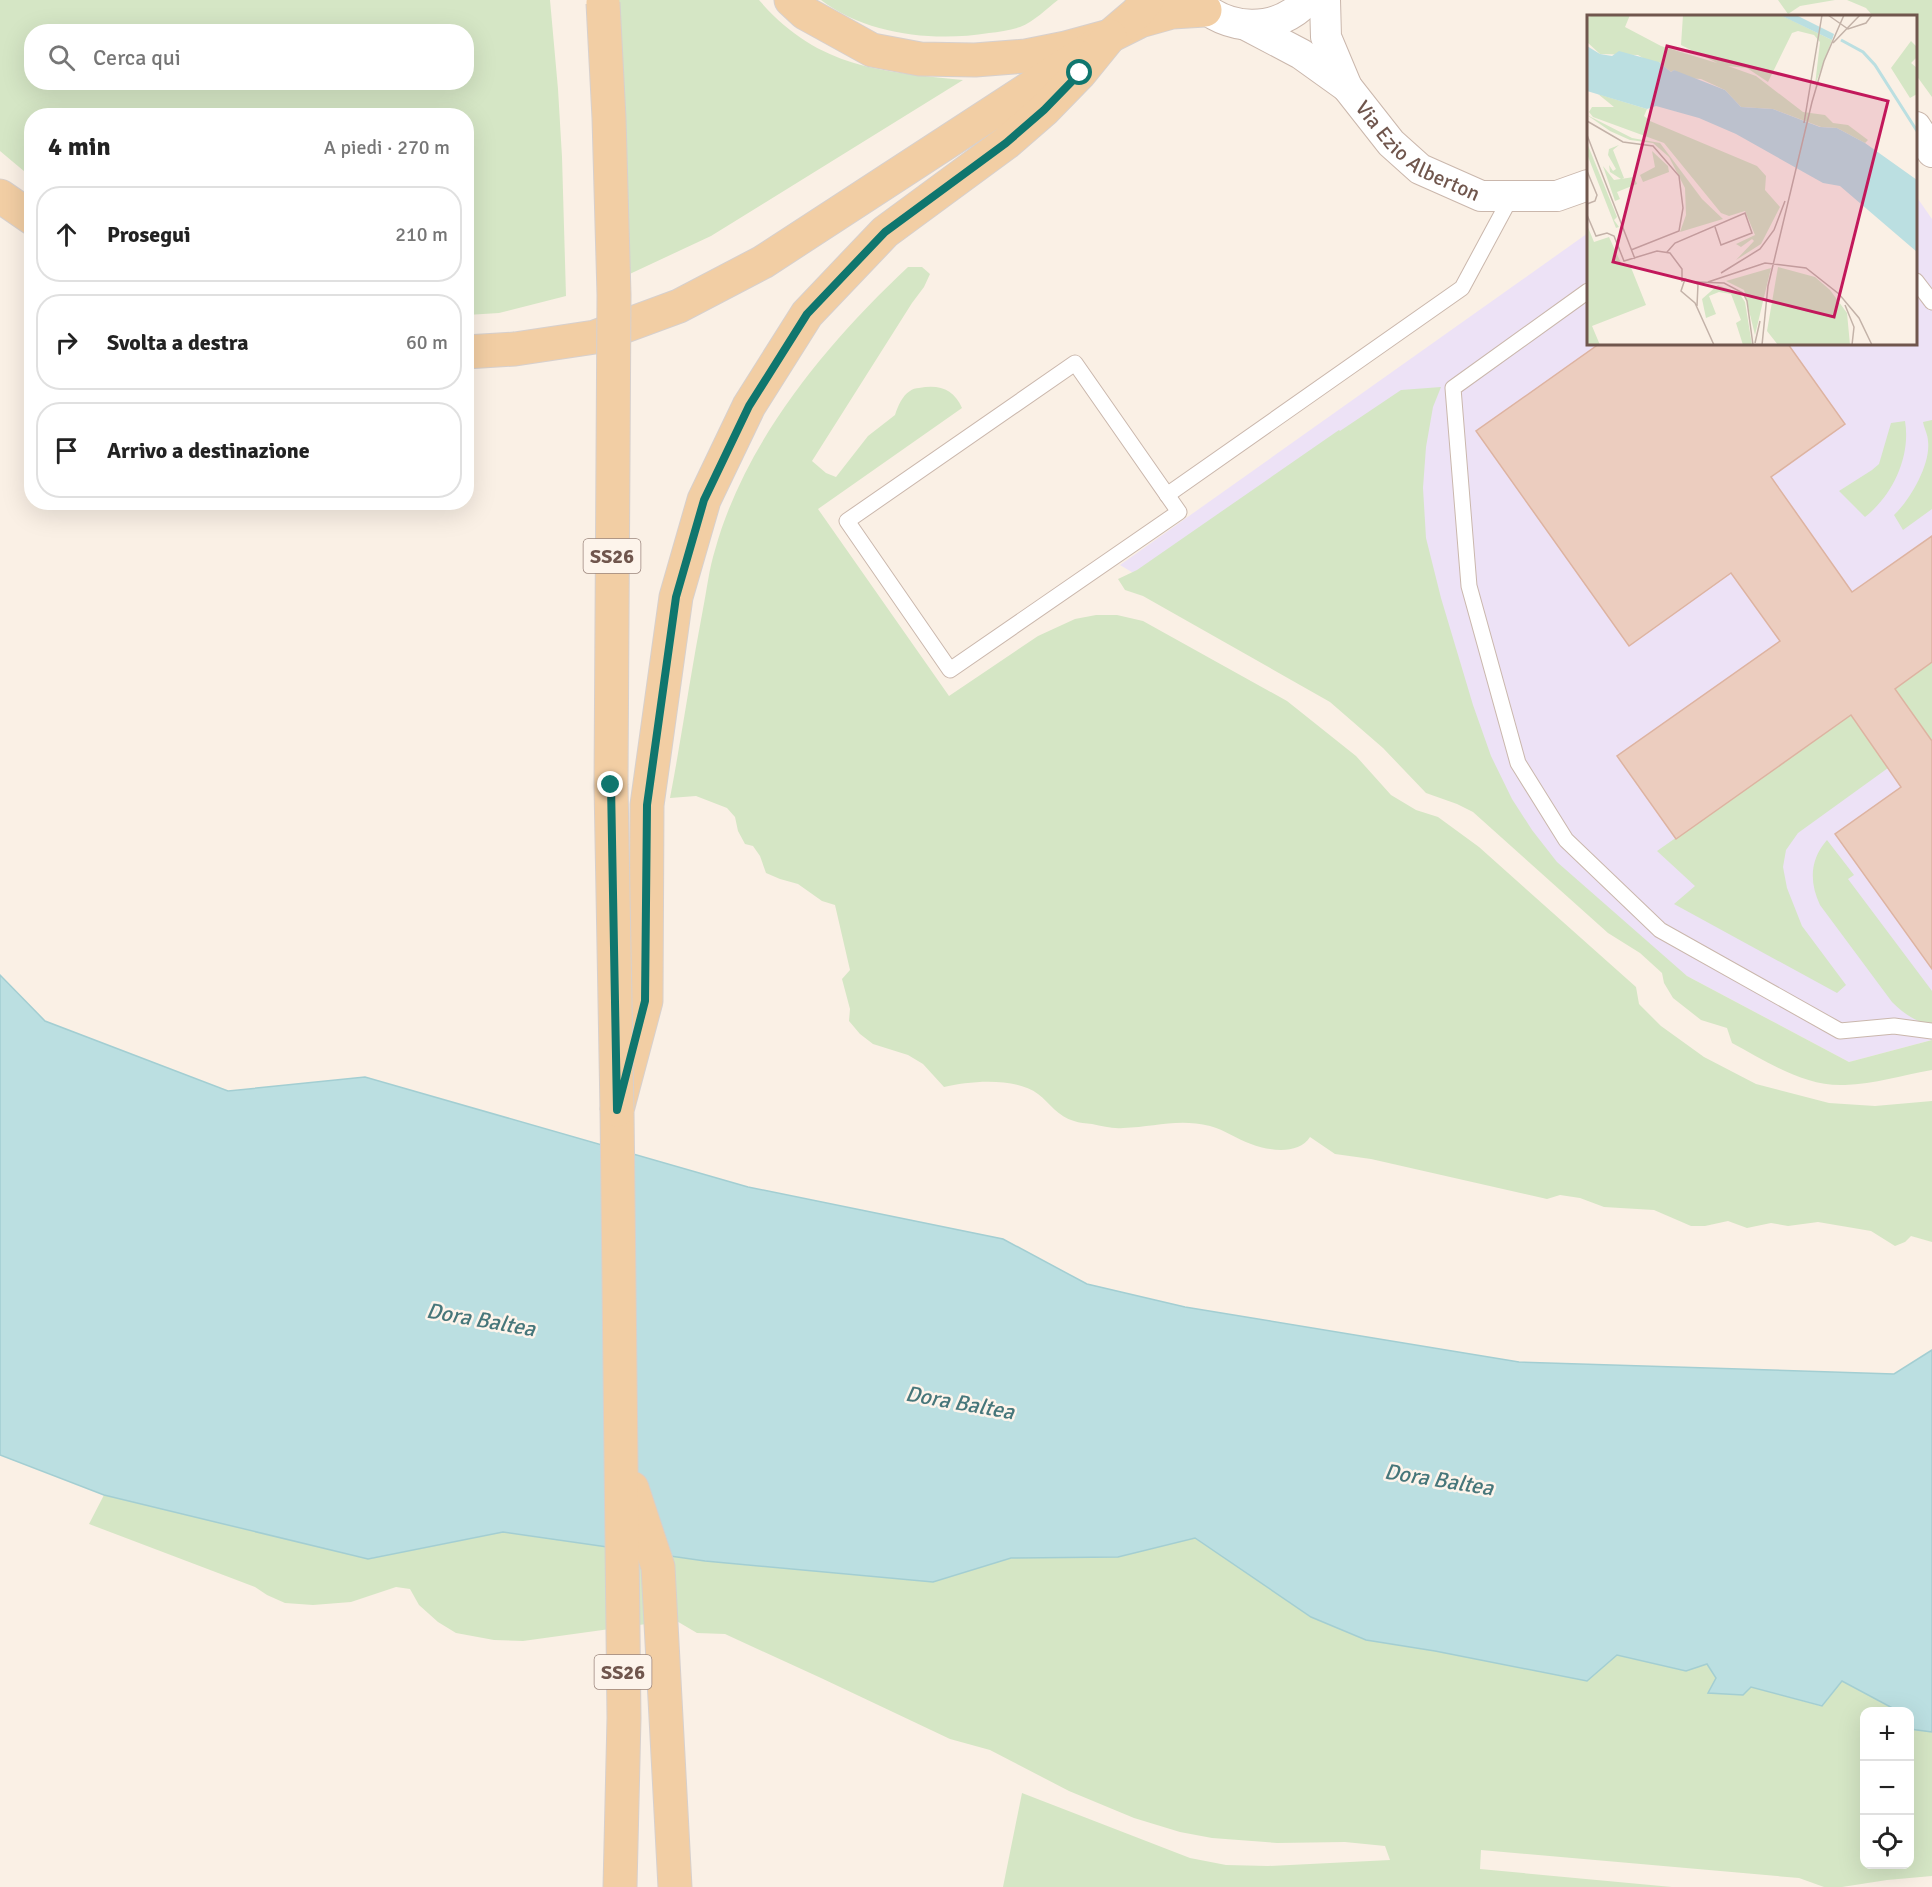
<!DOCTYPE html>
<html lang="it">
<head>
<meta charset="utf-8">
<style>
	:root { --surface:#fff; --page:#f2f2f2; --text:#222; --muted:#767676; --line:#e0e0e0 }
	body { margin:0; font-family:Signika,sans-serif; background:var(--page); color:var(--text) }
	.controls { position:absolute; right:18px; bottom:18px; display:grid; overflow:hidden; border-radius:12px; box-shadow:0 6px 24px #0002 }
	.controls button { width:54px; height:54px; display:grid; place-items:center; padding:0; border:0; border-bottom:2px solid var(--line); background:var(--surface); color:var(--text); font:30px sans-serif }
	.stop { position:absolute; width:18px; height:18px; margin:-14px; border:4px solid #0f766e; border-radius:50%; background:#fff }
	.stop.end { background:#0f766e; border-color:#fff; box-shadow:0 2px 6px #0008 }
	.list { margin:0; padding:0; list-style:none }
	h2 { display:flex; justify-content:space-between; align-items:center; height:78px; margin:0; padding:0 24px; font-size:26px }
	h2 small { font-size:20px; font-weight:400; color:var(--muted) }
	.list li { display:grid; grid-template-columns:39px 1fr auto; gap:18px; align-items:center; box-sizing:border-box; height:96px; margin:0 12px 12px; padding:0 12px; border:2px solid var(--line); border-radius:24px }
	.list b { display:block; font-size:22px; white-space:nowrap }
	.list em { font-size:20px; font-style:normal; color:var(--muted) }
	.icon { flex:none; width:33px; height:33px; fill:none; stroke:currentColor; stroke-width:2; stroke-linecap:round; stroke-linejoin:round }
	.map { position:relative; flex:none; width:1932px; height:1887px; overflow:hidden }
	.search { position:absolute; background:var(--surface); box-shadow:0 6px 24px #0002; left:24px; top:24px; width:450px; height:66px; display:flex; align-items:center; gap:15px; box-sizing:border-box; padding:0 21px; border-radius:24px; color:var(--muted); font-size:22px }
	.panel { position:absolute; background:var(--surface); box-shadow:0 6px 24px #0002; left:24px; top:108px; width:450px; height:402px; border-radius:24px }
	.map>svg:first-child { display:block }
	.education { fill:#ede2f6 }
	.green { fill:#d5e6c5; fill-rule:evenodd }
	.water { fill:#bbdfe1; stroke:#a3ced2; stroke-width:1.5 }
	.building { fill:#eccdbf; stroke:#ddb3a1; stroke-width:1.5 }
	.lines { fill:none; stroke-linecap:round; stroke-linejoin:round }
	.service-casing { stroke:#cab7ac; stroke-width:17 }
	.minor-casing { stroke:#cab7ac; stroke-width:32 }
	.primary-casing { stroke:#d7d0cd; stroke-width:35 }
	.service { stroke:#fff; stroke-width:15 }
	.minor { stroke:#fff; stroke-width:30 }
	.primary { stroke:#f2cea4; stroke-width:33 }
	.primary-bridge-casing { stroke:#d7d0cd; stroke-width:35; stroke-linecap:butt }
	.primary-bridge { stroke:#f2cea4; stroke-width:33 }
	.route { stroke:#0f766e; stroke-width:8 }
	.labels { text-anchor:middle; stroke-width:5; stroke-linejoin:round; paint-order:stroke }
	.shield { fill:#fdf4eb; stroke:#9a857c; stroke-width:1.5 }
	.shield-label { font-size:20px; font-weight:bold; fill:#70564d }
	.street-label { font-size:21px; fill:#70564d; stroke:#fdf4eb }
	.water-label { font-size:22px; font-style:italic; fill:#46767a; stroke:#fdf4eb }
	.inset-river { fill:none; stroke:#bbdfe1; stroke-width:3 }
	.inset-road { fill:none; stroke:#c3b2a8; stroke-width:1.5 }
	.view { fill:#c2185b; fill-opacity:0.15; stroke:#c2185b; stroke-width:3 }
	.inset-edge { fill:none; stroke:#70564d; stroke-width:3 }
</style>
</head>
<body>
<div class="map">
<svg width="1932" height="1887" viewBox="0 0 1932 1887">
	<rect width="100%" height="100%" fill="#faf0e5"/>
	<path class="education" d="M 1916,196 L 1932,219 L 1932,1040 L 1849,1062 L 1687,976 L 1602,914 L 1436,754 L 1120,565 L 1588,233 L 1588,344 L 1916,344 Z"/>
	<g class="green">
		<path d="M 0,0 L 550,0 L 558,89 L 562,157 L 566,296 L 499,313 L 467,315 L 466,116 L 32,116 L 31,177 L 0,151 ZM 32,32 L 466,32 L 466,82 L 32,82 Z"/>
		<path d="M 616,0 L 759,0 C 818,68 879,71 963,80 L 711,236 L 619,279 Z"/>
		<path d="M 821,0 L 1058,0 C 1047,8 1034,22 1020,27 C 1011,30 999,32 989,33 C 934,42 867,35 821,0 Z"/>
		<path d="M 1778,0 L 1835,0 L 1800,6 L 1788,14 Z"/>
		<path d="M 1847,0 L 1932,0 L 1932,97 L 1916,75 L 1916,16 L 1873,16 L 1866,8 Z"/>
		<path d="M 908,267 L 922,267 L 930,274 L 924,287 L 912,303 L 812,461 L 826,473 L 836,477 L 868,436 L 895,415 C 898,406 902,396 910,391 C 912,389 916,388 919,388 C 939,384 954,389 962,408 L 818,509 L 949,696 L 1038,636 L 1075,619 L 1096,615 L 1117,615 L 1143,621 L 1287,701 L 1356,756 L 1391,795 L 1416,810 L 1438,817 L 1479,847 L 1636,987 L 1639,1004 L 1661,1026 L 1704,1057 L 1756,1084 L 1829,1103 L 1875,1106 L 1932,1101 L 1932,1242 L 1911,1236 L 1905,1242 L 1895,1246 L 1871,1231 L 1818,1222 L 1788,1226 L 1771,1223 L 1747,1228 L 1728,1221 L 1705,1226 L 1691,1226 L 1654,1210 L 1604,1207 L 1580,1198 L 1560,1195 L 1547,1199 L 1371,1159 L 1335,1154 L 1310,1137 C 1299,1155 1269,1151 1251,1144 C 1237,1139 1225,1130 1210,1126 C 1178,1118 1154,1127 1123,1128 C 1112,1129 1103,1126 1092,1124 C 1086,1123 1079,1123 1074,1121 C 1058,1117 1050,1103 1038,1094 C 1015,1077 970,1081 944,1087 L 923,1064 L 908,1055 L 873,1044 L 860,1034 L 849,1021 L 850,1009 L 842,979 L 850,970 L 835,905 L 822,901 L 798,884 L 780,879 L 766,873 L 760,856 L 753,846 L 745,844 L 738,831 L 735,817 L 727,808 L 696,796 L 670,798 C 682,735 691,671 703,609 C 707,589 709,569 715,550 C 745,441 827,343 908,267 Z"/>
		<path d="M 1441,387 L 1433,407 L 1426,447 L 1423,488 L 1426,538 L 1441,598 L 1473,705 L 1491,756 L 1512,799 L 1532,830 L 1557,862 L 1687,976 L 1849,1062 L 1932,1040 L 1932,1070 C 1903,1075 1874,1084 1845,1085 C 1804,1087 1766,1061 1732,1043 L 1727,1028 L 1701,1020 L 1673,998 L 1664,983 L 1662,973 L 1640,953 L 1608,933 L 1473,812 L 1457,804 L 1426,793 L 1383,748 L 1330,702 L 1143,596 L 1125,590 L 1118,579 L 1137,570 L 1339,430 L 1340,431 L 1401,390 Z"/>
		<path d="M 1932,420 L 1932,509 L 1903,530 L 1894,515 C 1910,500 1931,464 1928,441 C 1928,435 1924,428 1923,422 Z"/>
		<path d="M 1905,421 C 1911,456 1893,495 1865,517 L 1839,491 L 1872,470 L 1879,464 L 1891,423 Z"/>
		<path d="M 1932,662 L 1932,741 L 1895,689 Z"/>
		<path d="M 1851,715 L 1888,768 L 1798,833 L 1786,850 L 1783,867 L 1787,888 L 1802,926 L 1846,985 L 1837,993 L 1674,904 L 1695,886 L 1657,851 Z"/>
		<path d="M 1827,840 L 1854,875 L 1848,879 L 1932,991 L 1932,1026 C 1915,1021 1904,1014 1892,1002 L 1820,905 C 1809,882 1810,859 1827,840 Z"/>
		<path d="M 104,1495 L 368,1559 L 503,1532 L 705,1561 L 933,1582 L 1011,1558 L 1118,1557 L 1195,1538 L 1311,1617 L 1366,1640 L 1435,1651 L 1617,1655 L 1686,1671 L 1707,1664 L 1716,1678 L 1708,1693 L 1751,1687 L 1821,1706 L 1842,1681 L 1898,1711 L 1864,1712 L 1864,1864 L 1910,1864 L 1910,1729 L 1932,1732 L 1932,1876 L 1887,1880 L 1842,1887 L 1824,1887 L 1799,1878 L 1481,1850 L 1480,1869 L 1672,1887 L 1003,1887 L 1022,1793 L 1190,1858 L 1226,1865 L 1268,1866 L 1390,1860 L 1385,1846 L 1345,1842 L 1277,1843 L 1212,1838 L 1180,1832 L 1134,1818 L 1069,1791 L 990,1750 L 950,1739 L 821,1678 L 725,1634 L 697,1633 L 675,1620 L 523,1641 L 494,1640 L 456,1633 L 438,1622 L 419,1605 L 410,1589 L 396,1587 L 351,1602 L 313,1605 L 285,1603 L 267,1595 L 255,1587 L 89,1524 Z"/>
	</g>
	<path class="water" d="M 0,975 L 45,1021 L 228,1091 L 365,1077 L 748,1187 L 1003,1239 L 1087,1284 L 1185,1307 L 1519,1362 L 1894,1374 L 1932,1350 L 1932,1732 L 1910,1729 L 1910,1712 L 1898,1711 L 1842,1681 L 1822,1706 L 1751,1687 L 1743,1695 L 1708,1693 L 1716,1678 L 1707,1664 L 1686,1671 L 1617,1655 L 1587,1681 L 1435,1651 L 1366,1640 L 1311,1617 L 1195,1538 L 1118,1557 L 1011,1558 L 933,1582 L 705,1561 L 503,1532 L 368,1559 L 104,1495 L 0,1455 Z"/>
	<path class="building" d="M 1599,344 L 1788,344 L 1845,424 L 1771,477 L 1852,592 L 1932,536 L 1932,662 L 1895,689 L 1932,741 L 1932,969 L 1835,834 L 1901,787 L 1851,715 L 1676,839 L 1617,756 L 1780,641 L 1731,573 L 1629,646 L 1476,431 Z"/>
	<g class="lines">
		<g class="service-casing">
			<g id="service">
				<path d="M 1916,281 L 1932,302"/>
				<path d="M 1588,291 L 1453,388 L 1469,586 L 1518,763 L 1566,840 L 1660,930 L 1840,1031 L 1894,1026 L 1932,1031"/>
				<path d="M 1075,363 L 1179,512 L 950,670 L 847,521 Z"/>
				<path d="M 1167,495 L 1462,288 L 1511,197"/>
			</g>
		</g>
		<g class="minor-casing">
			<g id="minor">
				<path d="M 1195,0 C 1227,32 1276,34 1308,0"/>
				<path id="s1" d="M 1325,0 L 1326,37 L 1347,87 L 1391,143 L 1420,169 L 1481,196 L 1557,196 L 1588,185"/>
				<path d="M 1246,25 L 1301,54 L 1347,87"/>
				<path d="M 1916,127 L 1932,152"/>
			</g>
		</g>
		<g class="primary-casing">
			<g id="primary">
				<path d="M 791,0 L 805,13 L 872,50 L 920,59 L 975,60 L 1026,56 L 1066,48 L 1110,36 L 1140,21 L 1172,12 L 1205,10"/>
				<path d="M 0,196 L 32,218"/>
				<path d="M 466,352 L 515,349 L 595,337 L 679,306 L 763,262 L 1110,36 L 1137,13 L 1147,0"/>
				<path d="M 632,1488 L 658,1567 L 675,1887"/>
				<path d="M 620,1887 L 624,1718 L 617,1110 L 646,1001 L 647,805 L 676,597 L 704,500 L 749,406 L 807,314 L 885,232 L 1006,143 L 1044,110 L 1080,73 L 1110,36"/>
			</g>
		</g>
		<use href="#service" class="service"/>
		<use href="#minor" class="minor"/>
		<use href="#primary" class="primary"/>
		<g class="primary-bridge-casing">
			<path id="primary-bridge" d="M 603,3 L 609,118 L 614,295 L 611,785 L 617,1110"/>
		</g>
		<use href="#primary-bridge" class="primary-bridge"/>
	</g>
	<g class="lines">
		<path class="route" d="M 611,785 L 617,1110 L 645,1001 L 647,805 L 676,597 L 704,500 L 749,406 L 807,314 L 885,232 L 1006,143 L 1044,110 L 1080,73"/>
	</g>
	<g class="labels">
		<g class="shield">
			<rect x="583.5" y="539" width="57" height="34" rx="4.5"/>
			<rect x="594.5" y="1655" width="57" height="34" rx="4.5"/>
		</g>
		<g class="shield-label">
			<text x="612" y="563">SS26</text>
			<text x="623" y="1679">SS26</text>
		</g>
		<g class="street-label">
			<text dy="7" stroke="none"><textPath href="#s1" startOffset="189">Via Ezio Alberton</textPath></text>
		</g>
		<g class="water-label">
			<text transform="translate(481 1319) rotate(10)" y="8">Dora Baltea</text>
			<text transform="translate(960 1402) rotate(10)" y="8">Dora Baltea</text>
			<text transform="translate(1439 1479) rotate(9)" y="8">Dora Baltea</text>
		</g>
	</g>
	<g transform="translate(1587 15)">
		<rect width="330" height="330" fill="#faf0e5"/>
		<path d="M 6,0 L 43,0 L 38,12 L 74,31 L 130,48 L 94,30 L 96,0 L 193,0 L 202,4 L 245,25 L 228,70 L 233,27 L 227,20 L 211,16 L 205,18 L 181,67 L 160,53 L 141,51 L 169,61 L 216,97 L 238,100 L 246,108 L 261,110 L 281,125 L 278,128 L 250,113 L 234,112 L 186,94 L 154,92 L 138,75 L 114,64 L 99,63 L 87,55 L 84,57 L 72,47 L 64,48 L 51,40 L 13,39 L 0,27 L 0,3 ZM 324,26 L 330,32 L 330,42 L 324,48 L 330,53 L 330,79 L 323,83 L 304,53 ZM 11,79 L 60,94 L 57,101 L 63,106 L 170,151 L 179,161 L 178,175 L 193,192 L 174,229 L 149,245 L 167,226 L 165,224 L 154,232 L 149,229 L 168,220 L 158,196 L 142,201 L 134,198 L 77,128 L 6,102 L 2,97 L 5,92 L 27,92 ZM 0,100 L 45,123 L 73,128 L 115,184 L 136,204 L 93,217 L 99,200 L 98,173 L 82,142 L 66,128 L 43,125 L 23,116 ZM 0,128 L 30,202 L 27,205 L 32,212 L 29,213 L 0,139 ZM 32,130 L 26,135 L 37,163 L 34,164 L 23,157 L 22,150 L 26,156 L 29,154 L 21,140 L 22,134 ZM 65,136 L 81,151 L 82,157 L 56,167 L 53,160 L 68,152 ZM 16,151 L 27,165 L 47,162 L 50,169 L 30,177 L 33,184 L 28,186 ZM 0,210 L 7,227 L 22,222 L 34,248 L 43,250 L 59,290 L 5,311 L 13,330 L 0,330 ZM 191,252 L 228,262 L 243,275 L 260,298 L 263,330 L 191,330 L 180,316 ZM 184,253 L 168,320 L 157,275 L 139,266 ZM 131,270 L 152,278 L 158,287 L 165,330 L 156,330 L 149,308 L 154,305 L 144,279 L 132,277 L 122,281 L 129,299 L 119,303 L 115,284 Z" fill="#d5e6c5"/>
		<path d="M 193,0 L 209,0 L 247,19 L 245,25 ZM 0,31 L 13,39 L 25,41 L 32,36 L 72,47 L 84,57 L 87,55 L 138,75 L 154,92 L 186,94 L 233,112 L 250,113 L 278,128 L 330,165 L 330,237 L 253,171 L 236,168 L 149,119 L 112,103 L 69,91 L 60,94 L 0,76 Z" fill="#bbdfe1"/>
		<path class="inset-river" d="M 254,25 L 276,37 L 288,50 L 330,116"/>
		<path class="inset-road" d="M 241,0 L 261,14 L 279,8 L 285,0M 246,28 L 273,0M 0,106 L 36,127 L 66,131 L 92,161 L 96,193 L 92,216 L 44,235M 217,108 L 235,0M 0,120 L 48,244M 0,156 L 10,180 L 8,186 L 0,189M 0,200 L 9,221 L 20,218 L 27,221 L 37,246 L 70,236 L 83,238 L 95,254 L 95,267M 80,237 L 88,228 L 158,198 L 165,218 L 134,230 L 128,212M 134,258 L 173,234 L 187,215 L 198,186M 109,267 L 137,268 L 156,278 L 160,286 L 166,330M 121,267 L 178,248 L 219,253 L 252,279 L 272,303 L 285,330M 258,290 L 267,312 L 265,330M 110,291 L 111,269 L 98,264 L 94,276 L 108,288 L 127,330M 168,328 L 173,306M 175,330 L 181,271 L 225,87 L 237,46 L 257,0"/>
		<path class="view" d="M 80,31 L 301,86 L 247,302 L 26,247 Z"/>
		<rect width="330" height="330" class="inset-edge"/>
	</g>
</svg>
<div class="controls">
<button>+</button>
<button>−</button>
<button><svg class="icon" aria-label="locate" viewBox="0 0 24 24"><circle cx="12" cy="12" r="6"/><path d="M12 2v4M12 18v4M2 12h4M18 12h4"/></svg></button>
</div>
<div class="stop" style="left:1080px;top:73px"></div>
<div class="stop end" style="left:611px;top:785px"></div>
<div class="search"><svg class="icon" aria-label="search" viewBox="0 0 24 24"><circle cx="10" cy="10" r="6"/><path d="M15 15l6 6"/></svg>Cerca qui</div>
<section class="panel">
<h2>4 min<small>A piedi · 270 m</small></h2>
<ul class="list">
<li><svg class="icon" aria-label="ahead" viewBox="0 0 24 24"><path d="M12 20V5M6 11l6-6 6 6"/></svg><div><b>Prosegui</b></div><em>210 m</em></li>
<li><svg class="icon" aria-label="right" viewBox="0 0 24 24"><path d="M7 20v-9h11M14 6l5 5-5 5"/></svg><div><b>Svolta a destra</b></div><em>60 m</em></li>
<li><svg class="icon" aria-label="arrive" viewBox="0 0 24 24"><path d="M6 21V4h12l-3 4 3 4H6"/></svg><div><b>Arrivo a destinazione</b></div></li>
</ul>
</section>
</div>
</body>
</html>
